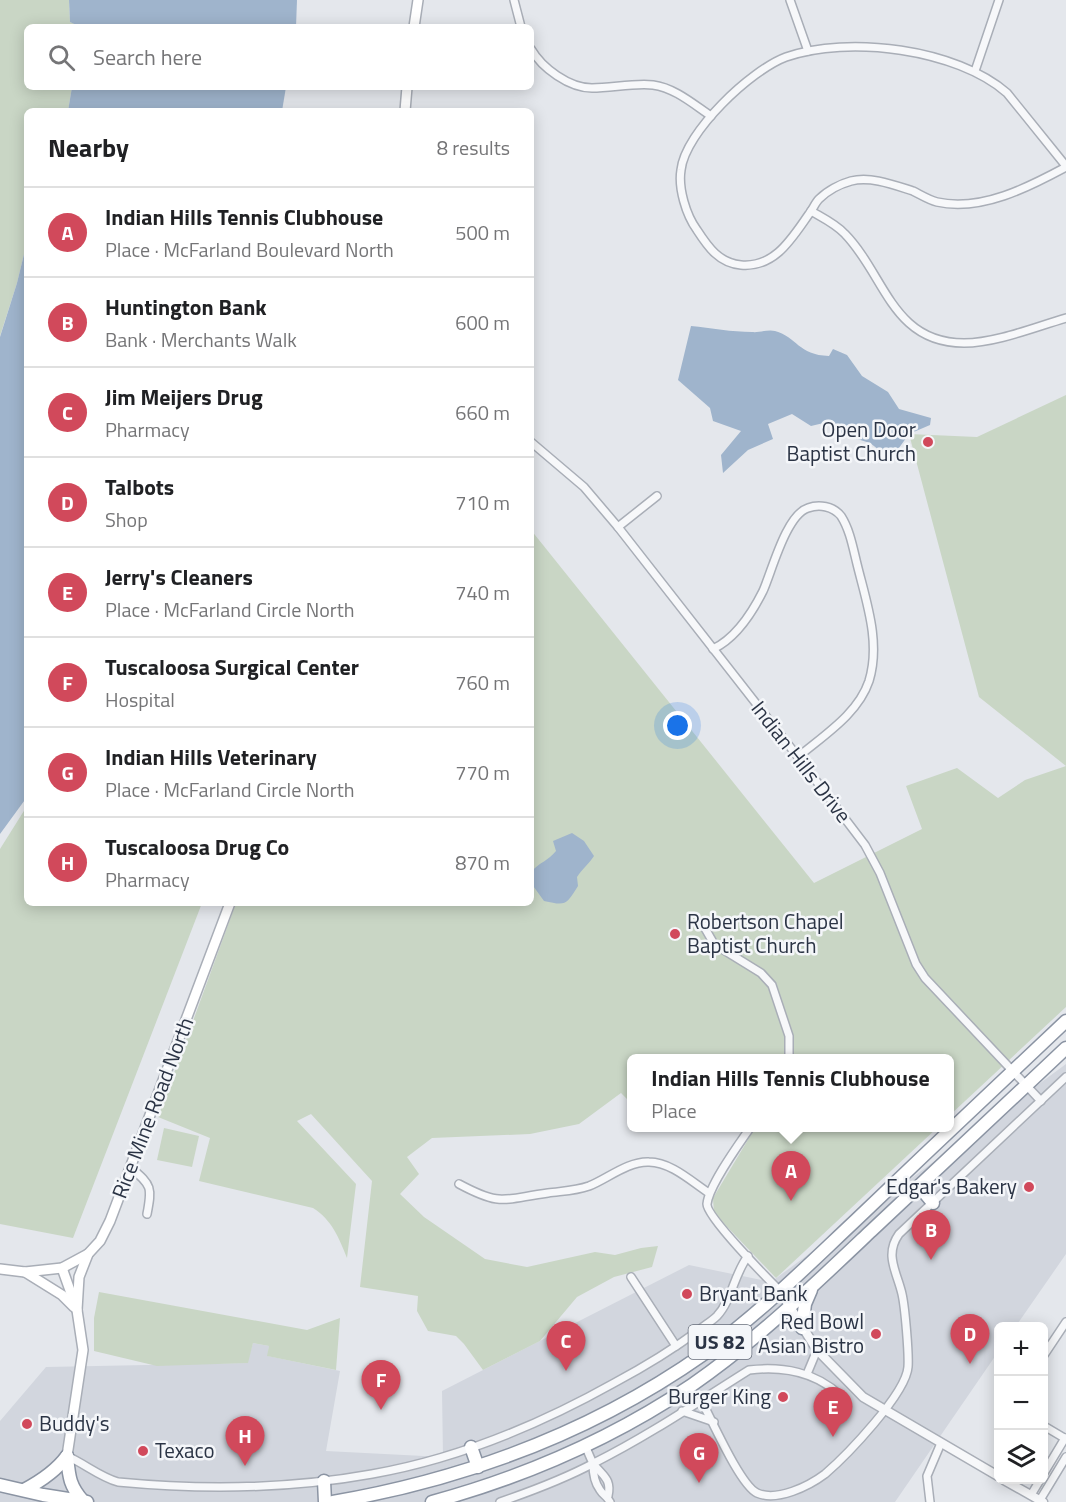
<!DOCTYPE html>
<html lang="en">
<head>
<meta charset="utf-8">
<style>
	:root { --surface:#fff; --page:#f6f6f6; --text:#202124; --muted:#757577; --line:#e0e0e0; --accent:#d1495b }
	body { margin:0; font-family:"Titillium Web",sans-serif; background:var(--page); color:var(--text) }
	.controls { position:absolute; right:18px; bottom:18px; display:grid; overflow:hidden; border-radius:9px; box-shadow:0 3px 15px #0003 }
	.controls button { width:54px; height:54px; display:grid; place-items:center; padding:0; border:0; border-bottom:2px solid var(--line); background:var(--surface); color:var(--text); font:30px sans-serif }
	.you { position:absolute; left:678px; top:726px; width:21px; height:21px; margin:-15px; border:4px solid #fff; border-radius:50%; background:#1a73e8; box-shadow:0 0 0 9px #1a73e833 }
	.badge { display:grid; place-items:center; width:39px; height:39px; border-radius:50%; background:var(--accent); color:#fff; font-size:20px; font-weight:700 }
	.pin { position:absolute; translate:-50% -50px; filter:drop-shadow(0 2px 3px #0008) }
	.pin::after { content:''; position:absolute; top:32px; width:21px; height:18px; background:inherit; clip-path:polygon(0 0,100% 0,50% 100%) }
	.popup { position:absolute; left:627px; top:1054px; width:327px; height:78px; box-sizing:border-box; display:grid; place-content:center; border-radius:9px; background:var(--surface); filter:drop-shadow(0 2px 4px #0005); font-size:20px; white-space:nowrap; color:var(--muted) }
	.popup b { font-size:22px; color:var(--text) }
	.popup::after { content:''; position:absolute; left:50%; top:100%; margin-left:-12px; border:12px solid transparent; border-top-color:var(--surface) }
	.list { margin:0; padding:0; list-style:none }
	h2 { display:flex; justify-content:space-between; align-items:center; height:78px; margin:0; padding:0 24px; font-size:26px }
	h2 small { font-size:20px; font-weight:400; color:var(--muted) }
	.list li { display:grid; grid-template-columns:39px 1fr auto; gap:18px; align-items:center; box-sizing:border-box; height:90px; padding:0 24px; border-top:2px solid var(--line) }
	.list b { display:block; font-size:22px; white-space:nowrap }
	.list p { margin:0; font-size:20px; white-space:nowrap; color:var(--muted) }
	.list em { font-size:20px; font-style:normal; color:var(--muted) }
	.icon { flex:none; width:33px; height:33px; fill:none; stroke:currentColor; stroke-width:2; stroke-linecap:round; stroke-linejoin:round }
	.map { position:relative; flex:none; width:1066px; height:1502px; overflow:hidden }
	.search { position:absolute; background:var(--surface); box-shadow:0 3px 15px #0003; left:24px; top:24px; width:510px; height:66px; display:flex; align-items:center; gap:15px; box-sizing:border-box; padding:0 21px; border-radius:9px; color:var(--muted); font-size:22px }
	.panel { position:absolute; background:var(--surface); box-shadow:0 3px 15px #0003; left:24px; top:108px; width:510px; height:798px; border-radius:9px }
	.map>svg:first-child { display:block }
	.built { fill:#d2d6de }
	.green { fill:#c9d6c5 }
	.water { fill:#9fb4cc }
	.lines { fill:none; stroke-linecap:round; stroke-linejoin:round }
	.minor-casing { stroke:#a9aeb7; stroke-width:10 }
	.tertiary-casing { stroke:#a9aeb7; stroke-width:11 }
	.secondary-casing { stroke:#a9aeb7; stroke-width:12 }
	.trunk-casing { stroke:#8b94a3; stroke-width:15 }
	.minor { stroke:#f7f8fa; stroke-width:7 }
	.tertiary { stroke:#f7f8fa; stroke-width:8 }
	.secondary { stroke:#fff; stroke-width:9 }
	.trunk { stroke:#fff; stroke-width:12 }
	.poi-dot { fill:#d1495b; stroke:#f4f6f9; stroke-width:2 }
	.labels { text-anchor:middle; stroke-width:5; stroke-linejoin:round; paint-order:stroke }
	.shield { fill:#f4f6f9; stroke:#676e7b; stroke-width:1.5 }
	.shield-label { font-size:20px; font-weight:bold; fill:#2b3445 }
	.poi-label { font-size:21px; fill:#2b3445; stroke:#f4f6f9; text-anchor:end }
	.street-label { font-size:21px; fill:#2b3445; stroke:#f4f6f9 }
</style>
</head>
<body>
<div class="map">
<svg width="1066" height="1502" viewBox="0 0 1066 1502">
	<rect width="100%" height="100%" fill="#e4e7ec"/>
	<path class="built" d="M 1066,1064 L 1066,1254 L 1016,1326 L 998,1326 L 998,1352 L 895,1502 L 0,1502 L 0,1421 L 46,1367 L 247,1363 L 253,1343 L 269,1346 L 268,1356 L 340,1371 L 326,1451 L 443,1457 L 442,1391 L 689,1265 L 771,1282 Z"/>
	<g class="green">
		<path d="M 0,0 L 69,0 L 70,22 L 82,26 L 27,27 L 27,87 L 72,87 L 68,111 L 27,111 L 27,242 L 17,283 L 0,336 Z"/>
		<path d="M 1066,395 L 1066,766 L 979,697 L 909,434 L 977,437 Z"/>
		<path d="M 531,530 L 814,883 L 922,829 L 906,786 L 957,768 L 998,798 L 1025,780 L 1066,766 L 1066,1007 L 950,1115 L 950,1058 L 632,1058 L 632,1104 L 621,1093 L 579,1124 L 530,1134 L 432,1138 L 407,1157 L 419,1174 L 400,1194 L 424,1217 L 485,1259 L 527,1267 L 595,1252 L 615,1255 L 641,1248 L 658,1246 L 652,1267 L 614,1277 L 577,1297 L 540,1341 L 483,1370 L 464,1344 L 456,1336 L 428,1331 L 417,1311 L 418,1296 L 360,1287 L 372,1181 L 311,1114 L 297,1121 L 356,1184 L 347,1258 C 339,1238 332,1220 313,1208 L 199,1181 L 210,1138 L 158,1117 L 236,903 L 531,903 Z"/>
		<path d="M 27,806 L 27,903 L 202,903 L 73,1238 L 0,1224 L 0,849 Z"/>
		<path d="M 164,1128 L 199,1136 L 192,1167 L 157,1160 Z"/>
		<path d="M 755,1128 L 937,1128 L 776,1278 L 714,1213 L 713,1198 Z"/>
		<path d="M 99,1292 L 307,1330 L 340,1318 L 336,1370 L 267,1356 L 269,1346 L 253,1343 L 248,1363 L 157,1366 L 94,1351 L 94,1318 Z"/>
	</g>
	<g class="water">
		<path d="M 69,0 L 297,0 L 296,27 L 81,27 L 70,22 Z"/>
		<path d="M 72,87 L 286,87 L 282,111 L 68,111 Z"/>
		<path d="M 27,242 L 27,797 L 0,834 L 0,337 L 17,283 Z"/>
		<path d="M 691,326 C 711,328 732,332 752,332 C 759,333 768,329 775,331 C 797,337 798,355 829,356 L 833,349 L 847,355 L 862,376 L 888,392 L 899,409 L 931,418 L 930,425 L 909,434 L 891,459 L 870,443 L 841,434 L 832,421 L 811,426 L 792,414 L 768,424 L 773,439 L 748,450 L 723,473 L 721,455 L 741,431 L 713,421 L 710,408 L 678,380 Z"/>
		<path d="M 572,833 L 584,841 L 594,856 C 589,864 582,869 577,877 L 578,886 C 566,905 566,906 544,901 L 531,883 L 532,871 C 540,862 548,861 556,851 L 553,841 Z"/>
	</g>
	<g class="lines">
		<g class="minor-casing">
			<g id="minor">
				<path d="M 514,0 L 521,27"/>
				<path d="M 790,0 L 808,51"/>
				<path d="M 531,49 C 542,68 569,88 592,88 C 612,88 633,83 653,85 C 675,88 693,104 711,116"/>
				<path d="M 975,71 L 999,0"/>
				<path d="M 1066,166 L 1007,93 C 957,49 848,35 786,57 C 751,70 685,132 681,170 C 678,188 686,215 697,230 C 708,247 719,263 741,265 C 775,268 792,238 809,214 C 813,209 815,203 819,199 C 827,191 840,184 851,181 C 871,176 894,185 913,191 C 921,195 929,200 937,202 C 981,212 1029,187 1066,167"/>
				<path d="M 811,211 C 823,218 836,224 845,234 C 885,275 892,343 964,343 C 996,343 1035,327 1066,318"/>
				<path d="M 531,442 L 584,487 L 618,527 L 798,757 L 865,845 L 880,873 L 916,964 L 925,978 L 1041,1101"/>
				<path d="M 618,527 L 657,496"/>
				<path d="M 713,649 C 736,638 752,613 763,591 C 772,571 786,515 808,508 C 819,504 833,506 841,516 C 850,530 853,548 857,564 C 866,601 881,642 869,681 C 858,714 824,735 798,757"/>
				<path d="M 702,923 L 714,944 L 761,973 L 772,985 L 789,1036 L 789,1058"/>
				<path d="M 750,1128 C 739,1144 709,1185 707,1204 C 706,1216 767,1278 780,1291"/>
				<path d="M 131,1168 C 152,1185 152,1188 147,1214"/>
				<path d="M 459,1184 C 502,1207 503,1199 548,1193 C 562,1191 575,1191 589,1186 C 607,1179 628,1161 649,1162 C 671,1162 692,1182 709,1193"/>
				<path d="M 631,1277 L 676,1346"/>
				<path d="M 1044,1355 L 1066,1322"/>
				<path d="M 807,1374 L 817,1350"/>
				<path d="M 701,1400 C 712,1420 740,1485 757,1493 C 777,1502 809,1486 825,1474 C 846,1456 906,1394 908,1367 C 909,1354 905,1307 902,1294 C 897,1272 884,1255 899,1234 L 1066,1077"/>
				<path d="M 682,1411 L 714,1422"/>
				<path d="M 1044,1426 L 1066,1439"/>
				<path d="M 585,1446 C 588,1451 590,1458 593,1463 C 602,1476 612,1478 608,1496"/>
				<path d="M 67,1456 C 85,1464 100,1477 118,1482 C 202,1490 289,1489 372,1474 C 457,1459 539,1425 614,1383 C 644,1367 672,1350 699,1330 C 705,1325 712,1321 717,1316 C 732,1300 734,1274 748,1256"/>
				<path d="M 593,1464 C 593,1473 594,1482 600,1490 C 603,1495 607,1496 610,1502"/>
				<path d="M 1044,1473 L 1065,1438"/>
				<path d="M 1031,1495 L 1040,1480"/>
				<path d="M 1040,1500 L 1066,1457"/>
				<path d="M 500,1502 C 532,1491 564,1479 594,1463 C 648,1436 698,1402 749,1370 C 782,1366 816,1372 841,1396 L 841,1401 L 838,1406"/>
				<path d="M 930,1502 L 927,1476 L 941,1443"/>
			</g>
		</g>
		<g class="tertiary-casing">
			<g id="tertiary">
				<path d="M 780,1291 L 817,1350 L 863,1397 L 998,1476"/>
				<path d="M 1004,1480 L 1043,1502"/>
			</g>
		</g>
		<g class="secondary-casing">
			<g id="secondary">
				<path d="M 414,27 L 418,0"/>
				<path d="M 405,111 L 407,87"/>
				<path d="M 62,1268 L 77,1310 L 83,1350 L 67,1456"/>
				<path d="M 0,1269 L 25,1272 L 62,1268 L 88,1254"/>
				<path d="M 25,1272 L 62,1295 L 74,1307"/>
				<path d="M 77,1310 L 79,1277 L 88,1254 L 100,1241 L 110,1221 L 230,903"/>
			</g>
		</g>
		<g class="trunk-casing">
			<g id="trunk">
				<path d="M 919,1186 L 933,1203"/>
				<path d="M 802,1328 L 805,1304 L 811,1290"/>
				<path d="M 471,1447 L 478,1467"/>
				<path d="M 67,1456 C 69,1476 69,1485 83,1501"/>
				<path d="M 324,1481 L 325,1502"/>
				<path d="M 0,1485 L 43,1495 L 87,1502"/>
				<path d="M 24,1490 C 41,1481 56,1471 67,1456"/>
				<path d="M 333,1502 C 466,1479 593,1432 705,1353 C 759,1314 806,1267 855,1221 C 925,1154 995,1088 1066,1021"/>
				<path d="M 432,1502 C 524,1477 613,1438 692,1385 C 757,1340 814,1285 871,1231 C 936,1170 1001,1109 1066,1048"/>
			</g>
		</g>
		<use href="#minor" class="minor"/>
		<use href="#tertiary" class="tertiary"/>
		<use href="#secondary" class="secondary"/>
		<use href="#trunk" class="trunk"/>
	</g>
	<g class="poi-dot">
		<circle cx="928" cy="442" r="6"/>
		<circle cx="675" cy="934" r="6"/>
		<circle cx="1029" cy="1187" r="6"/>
		<circle cx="687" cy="1294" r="6"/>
		<circle cx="876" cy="1334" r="6"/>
		<circle cx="783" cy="1397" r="6"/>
		<circle cx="27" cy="1424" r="6"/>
		<circle cx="143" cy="1451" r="6"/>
	</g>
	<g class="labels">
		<rect class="shield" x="688.5" y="1325" width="63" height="34" rx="4.5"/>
		<g class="shield-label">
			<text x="720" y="1349">US 82</text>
		</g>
		<g class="poi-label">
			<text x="916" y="437">Open Door<tspan x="916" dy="24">Baptist Church</tspan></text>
			<text x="687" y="929" text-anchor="start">Robertson Chapel<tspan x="687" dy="24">Baptist Church</tspan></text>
			<text x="1017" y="1194">Edgar's Bakery</text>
			<text x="699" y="1301" text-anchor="start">Bryant Bank</text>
			<text x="864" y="1329">Red Bowl<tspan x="864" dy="24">Asian Bistro</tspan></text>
			<text x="771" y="1404">Burger King</text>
			<text x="39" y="1431" text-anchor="start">Buddy's</text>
			<text x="155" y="1458" text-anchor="start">Texaco</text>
		</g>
		<g class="street-label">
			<text transform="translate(801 762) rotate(52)" y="7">Indian Hills Drive</text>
			<text transform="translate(153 1108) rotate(-69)" y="7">Rice Mine Road North</text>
		</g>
	</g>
</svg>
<div class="controls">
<button>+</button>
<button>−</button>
<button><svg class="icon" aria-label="layers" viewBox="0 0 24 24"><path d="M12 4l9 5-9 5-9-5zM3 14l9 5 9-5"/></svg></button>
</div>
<div class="you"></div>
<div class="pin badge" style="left:791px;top:1201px">A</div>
<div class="popup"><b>Indian Hills Tennis Clubhouse</b>Place</div>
<div class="pin badge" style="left:931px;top:1260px">B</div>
<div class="pin badge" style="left:566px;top:1371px">C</div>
<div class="pin badge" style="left:970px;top:1364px">D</div>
<div class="pin badge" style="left:833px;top:1437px">E</div>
<div class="pin badge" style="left:381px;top:1410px">F</div>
<div class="pin badge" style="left:699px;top:1483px">G</div>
<div class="pin badge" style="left:245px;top:1466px">H</div>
<div class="search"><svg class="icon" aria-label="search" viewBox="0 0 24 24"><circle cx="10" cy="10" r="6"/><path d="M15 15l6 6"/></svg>Search here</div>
<section class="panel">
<h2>Nearby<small>8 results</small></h2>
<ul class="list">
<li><span class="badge">A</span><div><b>Indian Hills Tennis Clubhouse</b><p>Place · McFarland Boulevard North</p></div><em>500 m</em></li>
<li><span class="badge">B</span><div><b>Huntington Bank</b><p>Bank · Merchants Walk</p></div><em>600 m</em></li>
<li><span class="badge">C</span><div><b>Jim Meijers Drug</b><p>Pharmacy</p></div><em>660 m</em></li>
<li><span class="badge">D</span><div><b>Talbots</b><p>Shop</p></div><em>710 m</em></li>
<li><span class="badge">E</span><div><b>Jerry's Cleaners</b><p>Place · McFarland Circle North</p></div><em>740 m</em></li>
<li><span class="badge">F</span><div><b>Tuscaloosa Surgical Center</b><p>Hospital</p></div><em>760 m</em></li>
<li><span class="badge">G</span><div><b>Indian Hills Veterinary</b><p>Place · McFarland Circle North</p></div><em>770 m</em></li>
<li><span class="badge">H</span><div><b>Tuscaloosa Drug Co</b><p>Pharmacy</p></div><em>870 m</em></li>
</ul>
</section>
</div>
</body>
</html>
